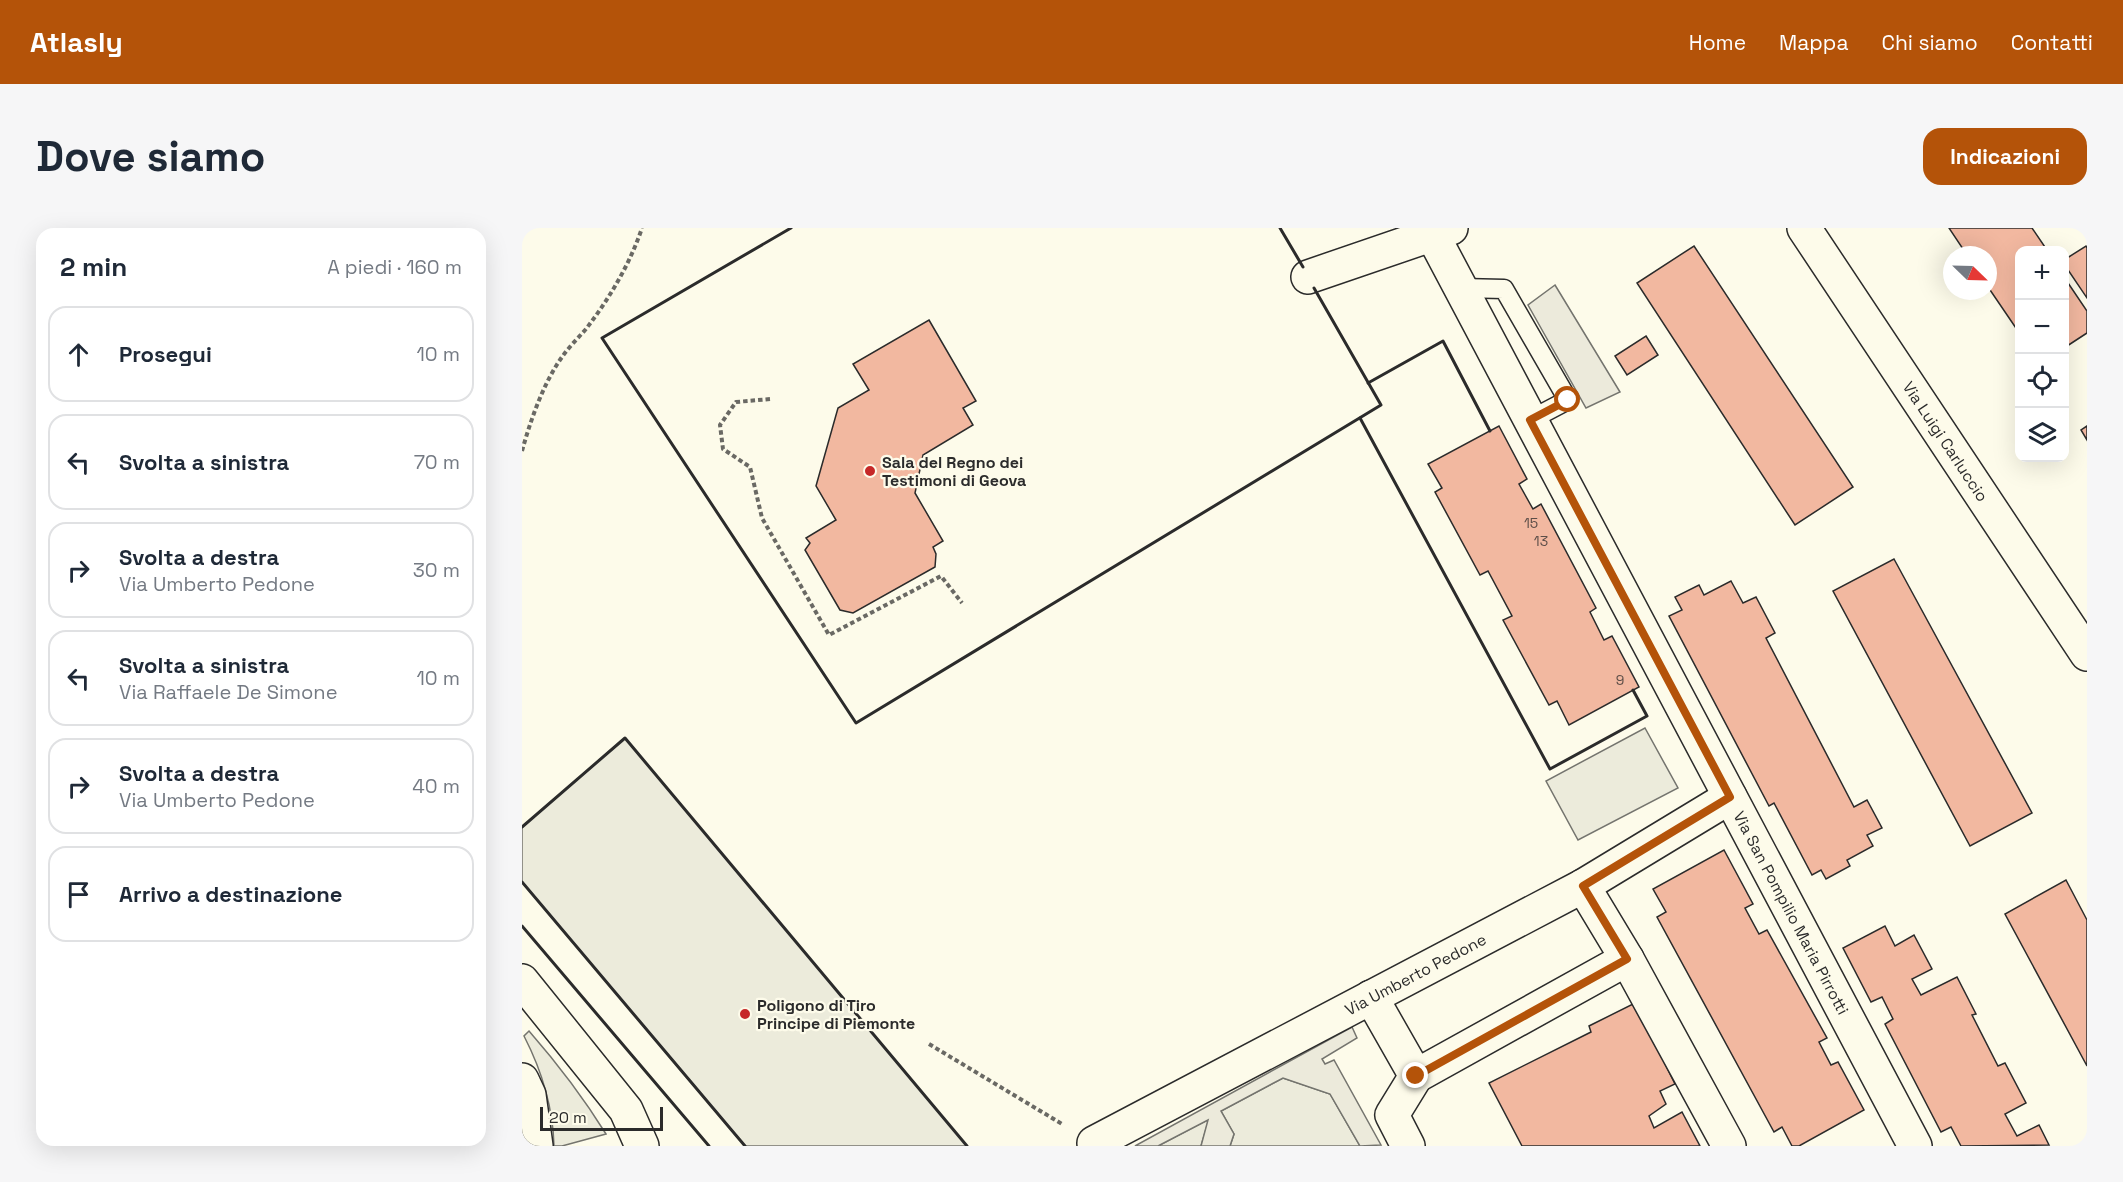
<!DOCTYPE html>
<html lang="it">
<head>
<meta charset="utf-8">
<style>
	:root { --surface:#fff; --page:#f6f6f7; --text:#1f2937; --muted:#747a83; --line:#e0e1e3; --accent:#b45309 }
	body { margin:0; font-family:"Space Grotesk",sans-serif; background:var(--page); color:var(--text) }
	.controls { position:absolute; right:18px; top:18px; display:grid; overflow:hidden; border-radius:12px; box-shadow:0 6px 24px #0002 }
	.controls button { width:54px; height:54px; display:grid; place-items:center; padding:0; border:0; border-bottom:2px solid var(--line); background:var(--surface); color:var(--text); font:30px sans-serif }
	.compass { position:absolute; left:1421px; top:18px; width:54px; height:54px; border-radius:50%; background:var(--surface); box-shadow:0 6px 24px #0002; rotate:113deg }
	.scale { position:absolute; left:18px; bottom:15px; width:123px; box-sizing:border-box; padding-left:6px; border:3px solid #2b2b2b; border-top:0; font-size:16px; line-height:21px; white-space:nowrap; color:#2b2b2b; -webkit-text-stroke:4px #fdfbea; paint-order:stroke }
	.stop { position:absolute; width:18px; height:18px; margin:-14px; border:4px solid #b45309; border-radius:50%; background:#fff }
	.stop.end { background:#b45309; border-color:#fff; box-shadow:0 2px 6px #0008 }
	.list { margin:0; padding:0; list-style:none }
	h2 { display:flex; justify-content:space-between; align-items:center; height:78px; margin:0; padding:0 24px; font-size:26px }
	h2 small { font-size:20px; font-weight:400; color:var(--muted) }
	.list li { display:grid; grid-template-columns:39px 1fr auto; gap:18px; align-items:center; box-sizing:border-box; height:96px; margin:0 12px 12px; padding:0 12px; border:2px solid var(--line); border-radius:18px }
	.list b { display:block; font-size:22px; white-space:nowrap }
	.list p { margin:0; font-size:20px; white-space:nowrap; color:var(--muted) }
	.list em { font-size:20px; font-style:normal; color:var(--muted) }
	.icon { flex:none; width:33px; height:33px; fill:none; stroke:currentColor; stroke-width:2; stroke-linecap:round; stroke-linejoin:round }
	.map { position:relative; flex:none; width:1565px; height:918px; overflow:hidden; border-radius:18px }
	header { display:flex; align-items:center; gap:36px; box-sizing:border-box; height:84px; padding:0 30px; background:var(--accent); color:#fff }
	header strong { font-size:28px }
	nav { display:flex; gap:33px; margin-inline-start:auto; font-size:21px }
	.intro { display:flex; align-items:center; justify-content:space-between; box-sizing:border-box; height:144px; padding:0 36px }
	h1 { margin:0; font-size:42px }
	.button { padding:15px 27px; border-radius:18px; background:var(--accent); color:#fff; font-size:21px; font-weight:700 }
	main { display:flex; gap:36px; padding:0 36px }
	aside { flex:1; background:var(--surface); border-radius:18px; box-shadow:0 6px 24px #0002 }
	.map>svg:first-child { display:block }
	.green { fill:#ecebdb; stroke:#74746e; stroke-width:1.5 }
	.parking { fill:#eceadb; stroke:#74746e; stroke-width:1.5 }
	.building { fill:#f2b8a0; stroke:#2b2b2b; stroke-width:1.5 }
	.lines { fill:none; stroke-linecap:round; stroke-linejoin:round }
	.service-casing { stroke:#2b2b2b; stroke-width:21 }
	.minor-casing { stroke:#2b2b2b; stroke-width:36 }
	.tertiary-casing { stroke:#2b2b2b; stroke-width:36 }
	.path { stroke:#6a6964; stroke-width:4; stroke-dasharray:4.5 3; stroke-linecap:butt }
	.service { stroke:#fdfbea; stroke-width:18 }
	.minor { stroke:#fdfbea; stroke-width:33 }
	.tertiary { stroke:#fdfbea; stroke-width:33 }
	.wall { stroke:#2b2b2b; stroke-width:3 }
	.route { stroke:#b45309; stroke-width:8 }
	.poi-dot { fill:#c62828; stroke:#fdfbea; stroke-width:2 }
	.labels { text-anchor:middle; stroke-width:4.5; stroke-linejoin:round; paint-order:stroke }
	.number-label { font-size:14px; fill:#5d4e48 }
	.street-label { font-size:16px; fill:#2b2b2b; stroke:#fdfbea }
	.poi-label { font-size:16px; font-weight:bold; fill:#2b2b2b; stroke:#fdfbea; text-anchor:start }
</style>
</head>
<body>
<header>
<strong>Atlasly</strong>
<nav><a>Home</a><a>Mappa</a><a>Chi siamo</a><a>Contatti</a></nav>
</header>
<div class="intro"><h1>Dove siamo</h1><a class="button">Indicazioni</a></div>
<main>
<aside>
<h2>2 min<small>A piedi · 160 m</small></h2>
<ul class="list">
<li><svg class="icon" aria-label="ahead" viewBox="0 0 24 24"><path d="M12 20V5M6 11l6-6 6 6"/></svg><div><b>Prosegui</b></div><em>10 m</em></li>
<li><svg class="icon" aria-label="left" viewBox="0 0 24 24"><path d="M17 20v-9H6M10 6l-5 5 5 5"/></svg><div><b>Svolta a sinistra</b></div><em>70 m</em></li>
<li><svg class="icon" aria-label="right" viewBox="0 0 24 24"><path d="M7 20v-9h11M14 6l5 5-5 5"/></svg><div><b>Svolta a destra</b><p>Via Umberto Pedone</p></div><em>30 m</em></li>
<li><svg class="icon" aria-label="left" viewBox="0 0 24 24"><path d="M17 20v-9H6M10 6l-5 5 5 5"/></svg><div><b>Svolta a sinistra</b><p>Via Raffaele De Simone</p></div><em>10 m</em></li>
<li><svg class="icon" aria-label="right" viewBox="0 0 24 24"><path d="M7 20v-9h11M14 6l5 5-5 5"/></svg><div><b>Svolta a destra</b><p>Via Umberto Pedone</p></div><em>40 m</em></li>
<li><svg class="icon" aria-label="arrive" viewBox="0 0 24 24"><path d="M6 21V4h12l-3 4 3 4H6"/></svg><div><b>Arrivo a destinazione</b></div></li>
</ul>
</aside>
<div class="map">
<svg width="1565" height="918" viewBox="0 0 1565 918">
	<rect width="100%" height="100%" fill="#fdfbea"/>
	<g class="green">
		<path d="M 1123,500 L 1156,560 L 1056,612 L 1024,553 Z"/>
		<path d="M 103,510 L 445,918 L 223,918 L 0,654 L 0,599 Z"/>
		<path d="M 7,803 C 35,835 61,869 84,906 L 40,918 L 32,918 C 31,878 20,843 2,808 Z"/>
		<path d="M 761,850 L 808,866 L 838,918 L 708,918 L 712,906 L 699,883 Z"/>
		<path d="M 687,891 L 679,918 L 636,918 Z"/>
	</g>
	<g class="parking">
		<path d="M 1033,57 L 1098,164 L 1064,180 L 1006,77 Z"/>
		<path d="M 830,799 L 835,810 L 800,831 L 803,836 L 812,832 L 859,917 L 838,918 L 808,866 L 761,850 L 699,883 L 712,906 L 708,918 L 679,918 L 686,892 L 636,918 L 613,918 Z"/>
	</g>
	<g class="building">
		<path d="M 1427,0 L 1510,0 L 1525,22 L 1498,22 L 1498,106 L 1466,59 L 1466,27 L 1445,27 Z"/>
		<path d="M 1172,18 L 1331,259 L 1273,297 L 1115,55 Z"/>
		<path d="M 1564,18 L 1565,20 L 1565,70 L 1542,36 L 1542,32 Z"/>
		<path d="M 1542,49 L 1565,83 L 1565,105 L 1542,120 Z"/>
		<path d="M 407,92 L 454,173 L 441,180 L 451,197 L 401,227 L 393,265 L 421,313 L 411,319 L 414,326 L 413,339 L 331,385 L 318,382 L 283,322 L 288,315 L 284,310 L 314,292 L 294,258 L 316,180 L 347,162 L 331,136 Z"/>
		<path d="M 1124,108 L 1136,127 L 1105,147 L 1093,128 Z"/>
		<path d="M 977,198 L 1005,251 L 997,256 L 1011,281 L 1019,276 L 1074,380 L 1068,384 L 1082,412 L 1090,408 L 1117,459 L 1047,497 L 1035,473 L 1027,477 L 981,392 L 990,388 L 966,343 L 958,347 L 913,264 L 920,260 L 906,236 Z"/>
		<path d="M 1565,198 L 1565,212 L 1559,202 Z"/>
		<path d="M 1372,331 L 1510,585 L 1448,618 L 1311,363 Z"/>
		<path d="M 1209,353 L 1221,375 L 1234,369 L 1253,405 L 1244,410 L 1332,579 L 1345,572 L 1360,600 L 1345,607 L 1351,618 L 1325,632 L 1328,638 L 1304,651 L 1299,642 L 1290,647 L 1252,575 L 1247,578 L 1147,388 L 1160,382 L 1153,369 L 1177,357 L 1182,367 Z"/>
		<path d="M 1202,622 L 1231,676 L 1223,680 L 1237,706 L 1245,702 L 1305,810 L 1297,814 L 1309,837 L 1316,834 L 1342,882 L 1277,918 L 1270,918 L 1260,899 L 1252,904 L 1135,689 L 1144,684 L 1131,661 Z"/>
		<path d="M 1544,652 L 1565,692 L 1565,838 L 1483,686 Z"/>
		<path d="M 1363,698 L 1373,718 L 1392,707 L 1410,741 L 1390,751 L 1399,767 L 1435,749 L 1454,786 L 1450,787 L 1476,838 L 1483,835 L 1504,875 L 1483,886 L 1495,908 L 1517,897 L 1527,917 L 1439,918 L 1429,899 L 1419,904 L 1363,796 L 1371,791 L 1360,769 L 1349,774 L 1321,720 Z"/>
		<path d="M 1113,775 L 1153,856 L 1138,863 L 1144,876 L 1127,888 L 1132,900 L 1160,884 L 1178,918 L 1000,918 L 967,855 L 1069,804 L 1067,798 Z"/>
	</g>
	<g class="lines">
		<g class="service-casing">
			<path id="service" d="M 939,60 L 982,61 L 1046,172 L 1008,192"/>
		</g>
		<g class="minor-casing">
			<g id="minor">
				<path id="s1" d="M 1282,0 L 1565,426"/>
				<path id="s2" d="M 910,6 L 1393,918"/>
				<path d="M 786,49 L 929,0"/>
				<path d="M 1061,658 L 1105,731 L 1207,918"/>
				<path d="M 849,769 L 894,848 L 870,887 L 886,918"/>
				<path d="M 894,848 L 1105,731"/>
				<path id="s3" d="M 572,915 L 1061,658 L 1208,569"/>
			</g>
		</g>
		<g class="tertiary-casing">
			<g id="tertiary">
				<path d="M 0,753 L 104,882 L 120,918"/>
				<path d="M 0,852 L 7,867 L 14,918"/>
			</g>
		</g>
		<g class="path">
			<path d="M 248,171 L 214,174 L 198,197 L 201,221 L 228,239 L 240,290 L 307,407 L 419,348 L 440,375"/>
			<path d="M 0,223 C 9,191 21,156 40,129 C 47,119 56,110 64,101 C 87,71 108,36 120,0"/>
			<path d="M 407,816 L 540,896"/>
		</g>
		<use href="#service" class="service"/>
		<use href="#minor" class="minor"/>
		<use href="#tertiary" class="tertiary"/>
		<g class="wall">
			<path d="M 269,0 L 80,110 L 334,495 L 859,177 L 792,60"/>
			<path d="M 758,0 L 781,39"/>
			<path d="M 846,155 L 921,113 L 968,203"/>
			<path d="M 838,190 L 1028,541 L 1125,488 L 1111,462"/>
			<path d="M 0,599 L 103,510 L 445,918"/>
			<path d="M 0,654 L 223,918"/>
			<path d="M 0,698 L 187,918"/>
		</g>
	</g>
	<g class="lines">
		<path class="route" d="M 894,848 L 1105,731 L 1061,658 L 1208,569 L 1008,192 L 1046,172"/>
	</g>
	<g class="poi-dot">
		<circle cx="348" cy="243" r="6"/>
		<circle cx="223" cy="786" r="6"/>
	</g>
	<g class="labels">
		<g class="number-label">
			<text x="1009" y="300">15</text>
			<text x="1019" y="318">13</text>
			<text x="1098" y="457">9</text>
		</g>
		<g class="street-label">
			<text dy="6" stroke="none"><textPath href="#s1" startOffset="256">Via Luigi Carluccio</textPath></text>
			<text dy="6" stroke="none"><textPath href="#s2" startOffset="768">Via San Pompilio Maria Pirrotti</textPath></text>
			<text dy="6" stroke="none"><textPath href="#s3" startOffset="363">Via Umberto Pedone</textPath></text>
		</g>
		<g class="poi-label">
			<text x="360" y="240">Sala del Regno dei<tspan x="360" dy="18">Testimoni di Geova</tspan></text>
			<text x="235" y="783">Poligono di Tiro<tspan x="235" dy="18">Principe di Piemonte</tspan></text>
		</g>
	</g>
</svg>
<div class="controls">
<button>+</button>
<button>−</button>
<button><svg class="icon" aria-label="locate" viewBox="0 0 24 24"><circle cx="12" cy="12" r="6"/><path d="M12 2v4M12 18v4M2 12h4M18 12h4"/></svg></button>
<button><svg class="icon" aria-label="layers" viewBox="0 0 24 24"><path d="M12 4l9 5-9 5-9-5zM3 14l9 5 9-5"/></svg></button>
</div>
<svg class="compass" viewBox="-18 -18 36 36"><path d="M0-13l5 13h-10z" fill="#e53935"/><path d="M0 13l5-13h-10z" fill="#747a83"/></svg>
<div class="scale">20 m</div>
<div class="stop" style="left:1046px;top:172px"></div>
<div class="stop end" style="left:894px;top:848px"></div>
</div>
</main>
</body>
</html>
